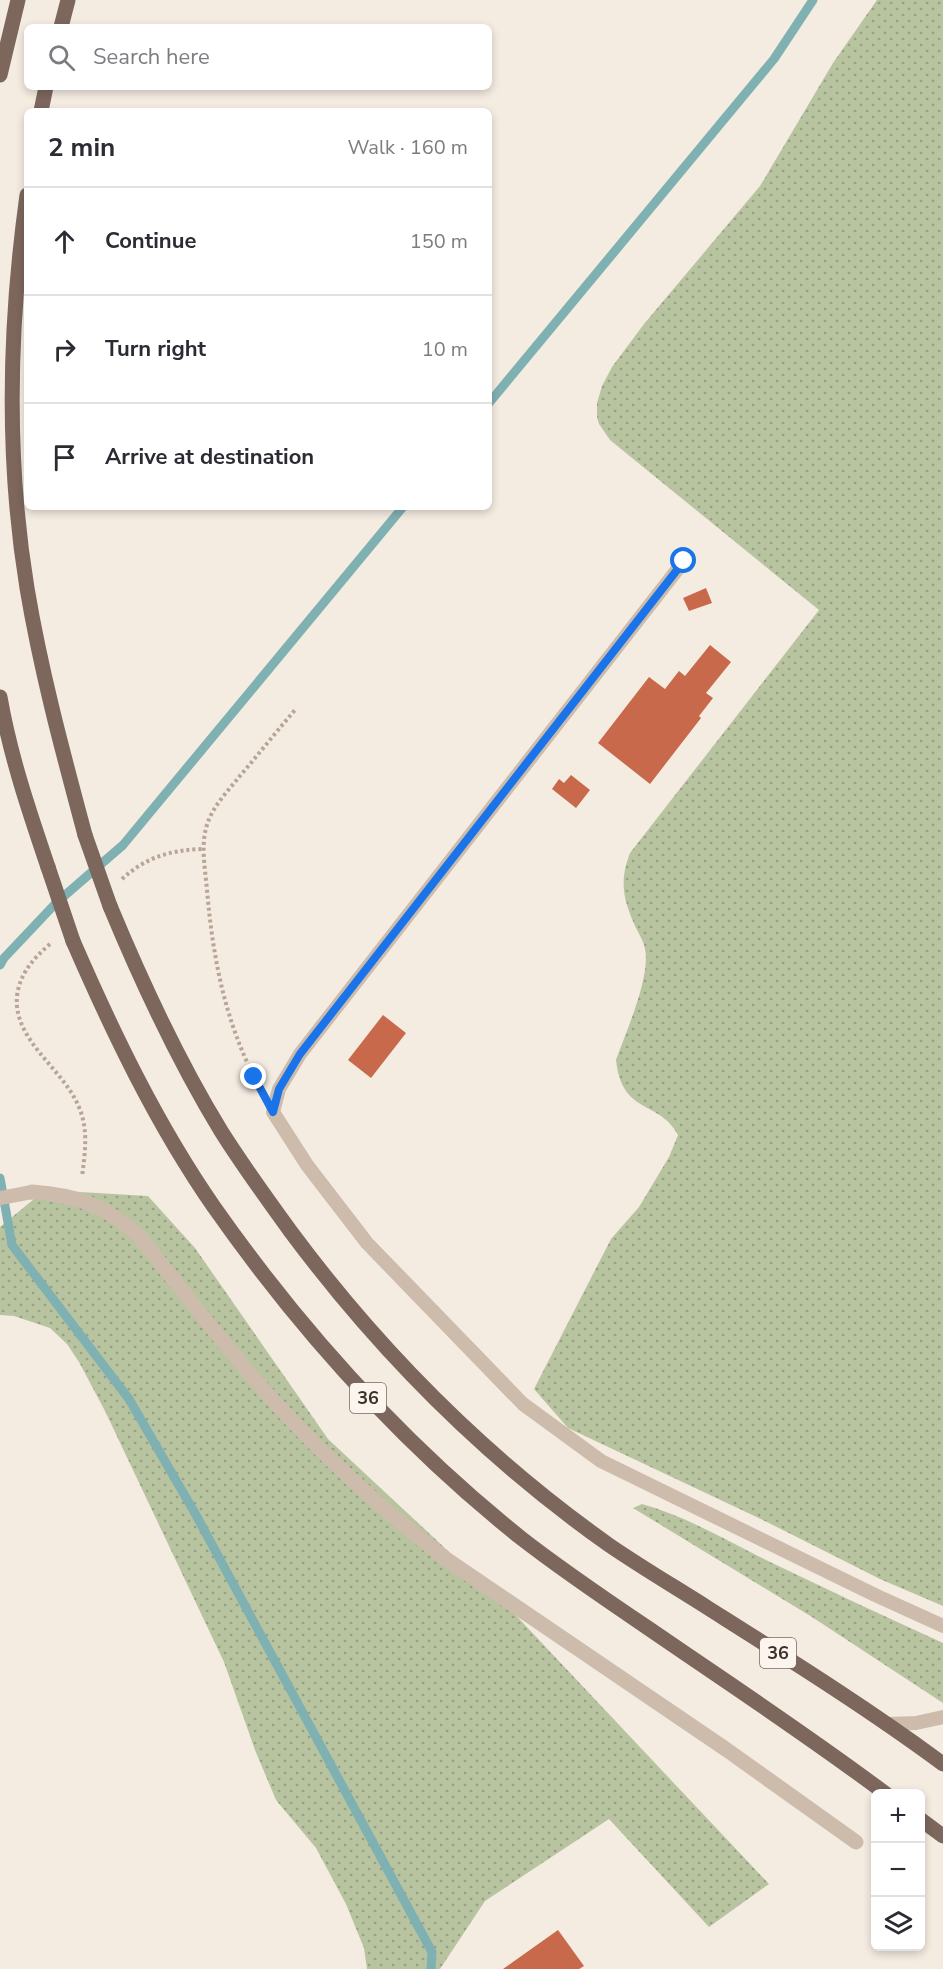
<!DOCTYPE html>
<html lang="en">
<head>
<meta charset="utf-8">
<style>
	:root { --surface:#fff; --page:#f2f2f3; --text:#2b2b33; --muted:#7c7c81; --line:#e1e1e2 }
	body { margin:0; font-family:"Nunito Sans",sans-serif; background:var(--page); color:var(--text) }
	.controls { position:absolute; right:18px; bottom:18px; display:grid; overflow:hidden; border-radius:9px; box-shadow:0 3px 9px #0003 }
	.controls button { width:54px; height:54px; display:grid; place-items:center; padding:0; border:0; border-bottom:2px solid var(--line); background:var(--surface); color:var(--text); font:30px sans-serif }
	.stop { position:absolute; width:18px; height:18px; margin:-14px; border:4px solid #1a73e8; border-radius:50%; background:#fff }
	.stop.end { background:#1a73e8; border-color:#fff; box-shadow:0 2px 6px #0008 }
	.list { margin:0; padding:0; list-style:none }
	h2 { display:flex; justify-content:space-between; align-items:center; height:78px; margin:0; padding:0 24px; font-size:26px }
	h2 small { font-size:20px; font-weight:400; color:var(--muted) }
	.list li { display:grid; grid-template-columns:39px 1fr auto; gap:18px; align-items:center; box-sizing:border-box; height:108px; padding:0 24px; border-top:2px solid var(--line) }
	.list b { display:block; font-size:22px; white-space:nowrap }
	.list em { font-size:20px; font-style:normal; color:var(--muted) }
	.icon { flex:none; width:33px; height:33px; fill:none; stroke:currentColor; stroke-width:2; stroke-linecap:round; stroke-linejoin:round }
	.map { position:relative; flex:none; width:943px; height:1969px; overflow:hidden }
	.search { position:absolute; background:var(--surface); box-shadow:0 3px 9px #0003; left:24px; top:24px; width:468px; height:66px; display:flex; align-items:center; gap:15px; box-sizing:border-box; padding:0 21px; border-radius:9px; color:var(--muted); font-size:22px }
	.panel { position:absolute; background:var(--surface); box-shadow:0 3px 9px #0003; left:24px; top:108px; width:468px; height:402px; border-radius:9px }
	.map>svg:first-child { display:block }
	.grass { fill:url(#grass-dots) }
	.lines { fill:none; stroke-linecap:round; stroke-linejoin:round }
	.stream { stroke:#7fb0b2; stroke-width:9 }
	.building { fill:#c8694b }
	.path { stroke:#b9a596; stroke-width:4; stroke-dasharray:3 3; stroke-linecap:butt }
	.lane { stroke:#cdbbac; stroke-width:14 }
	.street { stroke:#cdbbac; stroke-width:15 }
	.primary { stroke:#7d675c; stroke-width:15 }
	.primary-bridge { stroke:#7d675c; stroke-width:15 }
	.route { stroke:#1a73e8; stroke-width:8 }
	.labels { text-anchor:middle; stroke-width:4.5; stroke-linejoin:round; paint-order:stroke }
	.shield { fill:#fbf5ee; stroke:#756b66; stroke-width:1.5 }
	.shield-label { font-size:18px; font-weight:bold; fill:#3b302b }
</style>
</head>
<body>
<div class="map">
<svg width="943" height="1969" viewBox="0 0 943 1969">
	<defs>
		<pattern id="grass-dots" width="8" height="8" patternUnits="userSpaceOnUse" patternTransform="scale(1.5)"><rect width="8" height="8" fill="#b8c4a0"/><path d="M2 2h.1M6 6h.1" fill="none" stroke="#97a083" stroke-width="1.8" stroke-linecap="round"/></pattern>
	</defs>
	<rect width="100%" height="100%" fill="#f4ebe1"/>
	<g class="grass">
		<path d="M 877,0 L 943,0 L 943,1606 L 880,1579 L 767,1522 L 568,1428 L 534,1389 L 611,1239 L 639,1207 L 669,1157 L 678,1135 C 659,1099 622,1116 616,1060 C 626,1032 651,976 645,949 C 644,942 639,934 636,928 C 623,899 619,882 630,853 L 819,610 L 610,440 L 599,424 L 597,417 L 597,403 L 602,386 L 612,367 L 644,324 L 760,186 L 833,63 Z"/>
		<path d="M 45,1190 L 148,1196 L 195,1248 L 328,1439 L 506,1605 L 769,1884 L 709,1927 L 609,1819 L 485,1901 L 440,1969 L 367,1969 L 364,1948 L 346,1904 L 316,1848 L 276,1800 L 255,1750 L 224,1662 L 105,1411 L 79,1362 L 67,1344 L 50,1328 L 14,1316 L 0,1315 L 0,1227 Z"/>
		<path d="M 642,1504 C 686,1516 727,1541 768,1561 C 826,1589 884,1616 943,1643 L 943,1703 L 812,1617 L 633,1508 Z"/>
	</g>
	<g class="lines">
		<g class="stream">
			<path d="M 489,403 L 774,59 L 813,0"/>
			<path d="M 0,965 L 4,958 L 56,903 L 123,845 L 403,507"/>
			<path d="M 0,1178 L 12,1245 L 129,1399 L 196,1515 L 432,1952 L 431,1969"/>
		</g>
	</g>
	<g class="building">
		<path d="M 706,588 L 712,603 L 689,611 L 683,598 Z"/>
		<path d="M 710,645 L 731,662 L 706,693 L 713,698 L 699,716 L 701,718 L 650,784 L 598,743 L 649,677 L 665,689 L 679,671 L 685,676 Z"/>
		<path d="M 571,775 L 590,790 L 576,808 L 552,789 L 559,779 L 564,783 Z"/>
		<path d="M 383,1015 L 406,1033 L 371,1078 L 348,1060 Z"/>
		<path d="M 558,1930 L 584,1966 L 579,1969 L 503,1969 Z"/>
	</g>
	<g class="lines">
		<g class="path">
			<path d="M 122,879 C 146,857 171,850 203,849"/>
			<path d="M 50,944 C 33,959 20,973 17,996 C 13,1040 62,1068 78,1105 C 89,1129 85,1152 82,1177"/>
			<path d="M 257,1083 C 225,1021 213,959 207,890 C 205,867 200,843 208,822 C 214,805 228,791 239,777 C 258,755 276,732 295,710"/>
		</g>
		<g class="lane">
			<path d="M 684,561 L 300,1054 L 279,1089 L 273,1112 L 307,1165 L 367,1243 L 523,1404 L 601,1461 L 875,1595 L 943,1626"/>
			<path d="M 0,1198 L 32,1192"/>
			<path d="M 889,1724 L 916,1723 L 943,1717"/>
		</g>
		<path class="street" d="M 32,1192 C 77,1195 106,1206 139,1236 C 183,1291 225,1347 272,1399 C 325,1458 383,1510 446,1559 L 727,1750 L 856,1842"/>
		<g class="primary">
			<path d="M 61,27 L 68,0"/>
			<path d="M 0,75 L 18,0"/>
			<path d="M 41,111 L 46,87"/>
			<path d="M 27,195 C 9,324 6,460 27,588 C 41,672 63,753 85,835"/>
			<path d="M 0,697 C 10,755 29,811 48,867"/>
			<path d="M 110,906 C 142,983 177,1059 221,1131 C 243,1166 267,1199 291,1232 C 381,1353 486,1458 609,1545 C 641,1567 675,1587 708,1608 C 787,1658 867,1708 943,1764"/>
			<path d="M 73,941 C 113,1033 157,1125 214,1207 C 301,1331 402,1443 521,1538 C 562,1570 605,1599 648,1628 C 728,1683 809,1736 886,1794"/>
			<path d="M 920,1819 L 943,1836"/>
		</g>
		<g class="primary-bridge">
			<path d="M 85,835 L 110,906"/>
			<path d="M 48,867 L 73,941"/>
		</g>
	</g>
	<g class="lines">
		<path class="route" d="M 254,1077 L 273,1112 L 279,1089 L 300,1054 L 684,561"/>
	</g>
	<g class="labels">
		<g class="shield">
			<rect x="350" y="1383" width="36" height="30" rx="4.5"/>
			<rect x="760" y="1638" width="36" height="30" rx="4.5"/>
		</g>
		<g class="shield-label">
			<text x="368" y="1404">36</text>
			<text x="778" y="1659">36</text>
		</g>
	</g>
</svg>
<div class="controls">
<button>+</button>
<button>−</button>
<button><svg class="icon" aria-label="layers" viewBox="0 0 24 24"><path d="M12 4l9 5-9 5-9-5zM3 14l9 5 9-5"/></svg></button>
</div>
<div class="stop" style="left:684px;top:561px"></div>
<div class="stop end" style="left:254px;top:1077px"></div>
<div class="search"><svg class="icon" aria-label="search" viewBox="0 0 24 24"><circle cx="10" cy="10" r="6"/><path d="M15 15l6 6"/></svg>Search here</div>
<section class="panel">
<h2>2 min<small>Walk · 160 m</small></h2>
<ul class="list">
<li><svg class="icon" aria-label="ahead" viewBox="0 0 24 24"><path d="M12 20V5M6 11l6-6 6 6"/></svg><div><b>Continue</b></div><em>150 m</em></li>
<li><svg class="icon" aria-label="right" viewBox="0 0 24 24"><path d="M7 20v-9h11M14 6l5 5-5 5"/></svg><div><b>Turn right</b></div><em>10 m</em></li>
<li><svg class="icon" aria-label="arrive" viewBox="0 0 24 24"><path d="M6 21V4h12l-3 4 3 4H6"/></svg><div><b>Arrive at destination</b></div></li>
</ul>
</section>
</div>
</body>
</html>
